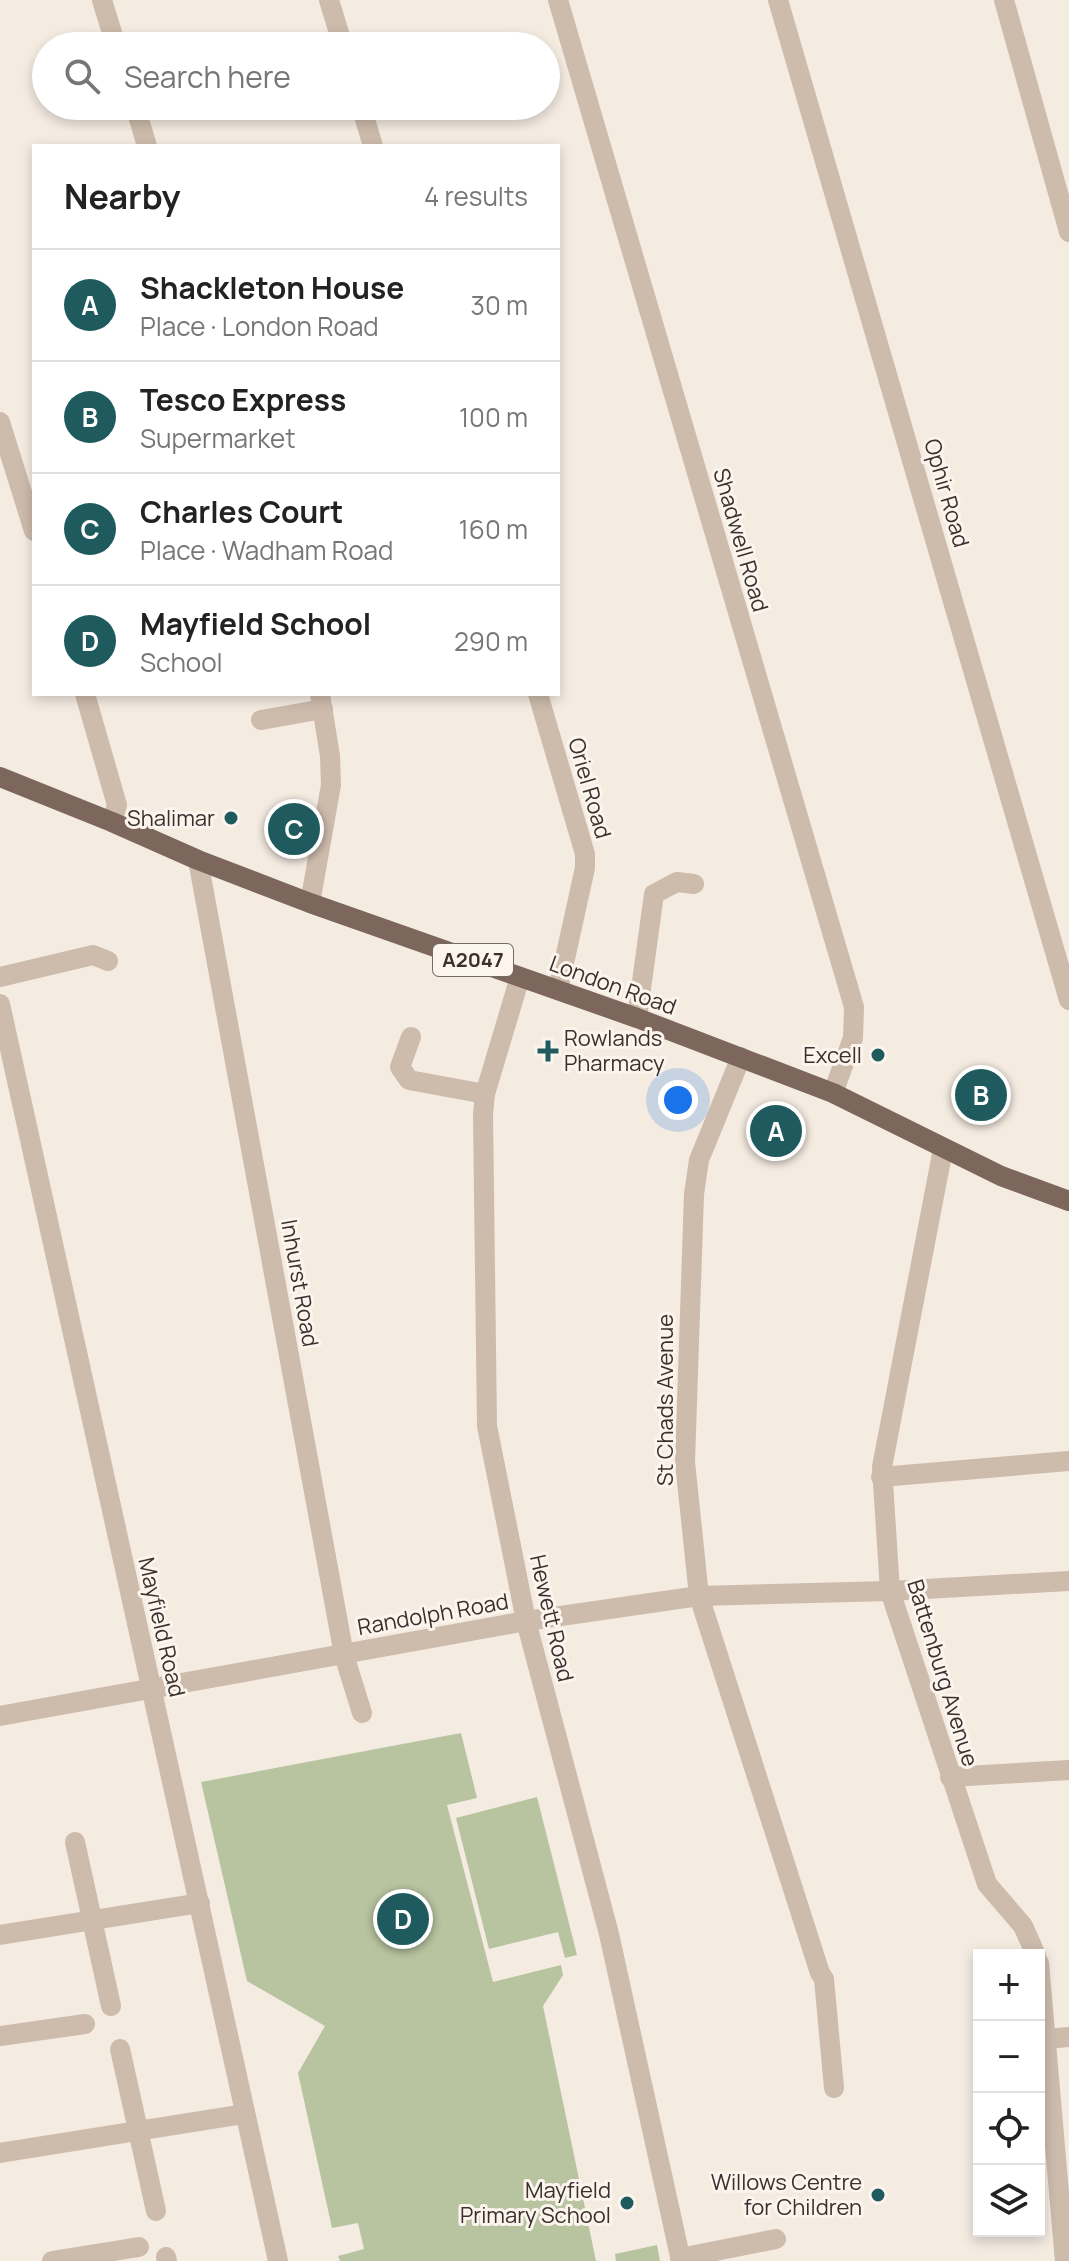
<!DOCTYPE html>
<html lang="en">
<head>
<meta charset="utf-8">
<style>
	:root { --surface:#fff; --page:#f6f6f6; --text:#222; --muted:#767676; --line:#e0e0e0; --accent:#1f5a5e }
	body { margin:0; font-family:Manrope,sans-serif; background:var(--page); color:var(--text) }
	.controls { position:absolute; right:24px; bottom:24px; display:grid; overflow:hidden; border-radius:0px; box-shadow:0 4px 12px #0003 }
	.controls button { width:72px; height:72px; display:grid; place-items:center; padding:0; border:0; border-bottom:2px solid var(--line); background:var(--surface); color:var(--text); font:40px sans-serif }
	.you { position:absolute; left:678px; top:1100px; width:28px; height:28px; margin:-20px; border:6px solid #fff; border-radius:50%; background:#1a73e8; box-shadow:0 0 0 12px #1a73e833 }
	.badge { display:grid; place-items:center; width:52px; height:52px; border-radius:50%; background:var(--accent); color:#fff; font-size:26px; font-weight:700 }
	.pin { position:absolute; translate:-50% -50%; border:4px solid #fff; box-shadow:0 2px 8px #0006 }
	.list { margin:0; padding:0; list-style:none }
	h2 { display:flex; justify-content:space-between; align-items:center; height:104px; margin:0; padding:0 32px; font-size:34px }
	h2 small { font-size:26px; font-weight:400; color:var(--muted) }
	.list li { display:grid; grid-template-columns:52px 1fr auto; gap:24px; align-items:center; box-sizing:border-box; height:112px; padding:0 32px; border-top:2px solid var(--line) }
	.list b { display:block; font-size:30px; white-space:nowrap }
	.list p { margin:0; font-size:26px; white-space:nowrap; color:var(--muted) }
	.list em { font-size:26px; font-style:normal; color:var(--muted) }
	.icon { flex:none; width:44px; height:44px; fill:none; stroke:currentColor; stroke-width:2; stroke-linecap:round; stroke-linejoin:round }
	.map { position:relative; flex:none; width:1069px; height:2261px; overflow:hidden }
	.search { position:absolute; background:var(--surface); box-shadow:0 4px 12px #0003; left:32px; top:32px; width:528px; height:88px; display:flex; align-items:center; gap:20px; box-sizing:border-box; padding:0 28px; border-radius:44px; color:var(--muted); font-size:30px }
	.panel { position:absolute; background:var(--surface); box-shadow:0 4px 12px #0003; left:32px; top:144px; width:528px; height:552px; border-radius:0px }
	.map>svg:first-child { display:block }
	.green { fill:#b8c4a0 }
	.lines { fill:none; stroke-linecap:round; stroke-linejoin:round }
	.minor { stroke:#cdbbac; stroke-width:20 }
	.major { stroke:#7d675c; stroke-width:20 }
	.poi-dot { fill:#1f5a5e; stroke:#fbf5ee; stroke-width:3 }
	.labels { text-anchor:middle; stroke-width:6; stroke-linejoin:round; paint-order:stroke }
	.shield { fill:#fbf5ee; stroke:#756b66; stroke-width:2 }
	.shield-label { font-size:20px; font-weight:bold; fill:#3b302b }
	.street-label { font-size:22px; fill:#3b302b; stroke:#fbf5ee }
	.poi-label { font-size:22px; fill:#3b302b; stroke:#fbf5ee; text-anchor:end }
</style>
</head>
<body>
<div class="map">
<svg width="1069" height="2261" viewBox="0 0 1069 2261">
	<rect width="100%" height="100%" fill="#f4ebe1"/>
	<g class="green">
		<path d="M 461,1733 L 477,1798 L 447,1805 L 493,1982 L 561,1965 L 563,1975 L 543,2006 L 596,2261 L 340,2261 L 338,2256 L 364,2249 L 358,2223 L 332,2228 L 298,2073 L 325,2026 L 247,1981 L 201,1782 Z"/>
		<path d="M 537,1797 L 577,1955 L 565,1958 L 558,1932 L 489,1949 L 456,1818 Z"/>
		<path d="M 657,2245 L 660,2261 L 616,2261 L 615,2254 Z"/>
	</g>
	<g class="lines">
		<g class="minor">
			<path d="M 102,0 L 116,46"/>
			<path d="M 329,0 L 343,46"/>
			<path d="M 558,0 L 854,1007 L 853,1038 L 833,1093"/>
			<path d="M 778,0 L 1069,1000"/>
			<path d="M 1004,0 L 1069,232"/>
			<path d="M 135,106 L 147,146"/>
			<path d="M 361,106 L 373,146"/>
			<path d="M 0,422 L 34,531"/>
			<path d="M 85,694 L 117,805 L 112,822"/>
			<path d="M 538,694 L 585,854 L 585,868 L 558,990"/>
			<path d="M 261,720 L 323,709"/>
			<path d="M 198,860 L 344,1655 L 362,1713"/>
			<path d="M 310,903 L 331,785 L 330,756 L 320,694"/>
			<path d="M 0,977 L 93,955 L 108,961"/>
			<path d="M 520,977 L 485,1094 L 483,1114 L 487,1426 L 526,1621 L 609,1934 L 681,2261"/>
			<path d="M 0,1004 L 278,2261"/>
			<path d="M 637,1018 L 654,894 L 677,882 L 694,884"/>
			<path d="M 411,1037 L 400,1067 L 409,1080 L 485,1094"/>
			<path d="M 741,1057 L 699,1160 L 694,1194 L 685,1462 L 699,1596 L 820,1973 L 824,1979 L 834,2088"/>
			<path d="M 943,1149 L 882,1467 L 890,1591 L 987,1884 L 1023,1926 L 1036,1955"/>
			<path d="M 881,1477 L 1069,1461"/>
			<path d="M 0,1716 L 526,1621 L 699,1596 L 890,1591 L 1069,1581"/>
			<path d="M 950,1777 L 1069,1770"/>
			<path d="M 75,1842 L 111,2006"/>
			<path d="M 0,1935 L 200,1903"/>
			<path d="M 1039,1963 L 1065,2261"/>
			<path d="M 0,2036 L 85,2024"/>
			<path d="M 1047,2039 L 1069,2037"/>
			<path d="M 120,2049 L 156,2211"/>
			<path d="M 0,2153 L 244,2114"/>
			<path d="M 166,2257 L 167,2261"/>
			<path d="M 680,2258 L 776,2239"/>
			<path d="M 52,2261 L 139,2247"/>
		</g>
		<path class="major" d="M 0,777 L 112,822 L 198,860 L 310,903 L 637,1018 L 833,1093 L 1001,1176 L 1069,1201"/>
	</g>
	<g class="poi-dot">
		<circle cx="231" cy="818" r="8"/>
		<path d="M544 1039h8v8h8v8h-8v8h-8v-8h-8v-8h8z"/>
		<circle cx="878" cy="1055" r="8"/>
		<circle cx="878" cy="2195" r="8"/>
		<circle cx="627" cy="2203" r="8"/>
	</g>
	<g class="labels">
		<rect class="shield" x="433" y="944" width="80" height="32" rx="6"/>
		<g class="shield-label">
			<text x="473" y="967">A2047</text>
		</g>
		<g class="street-label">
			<text transform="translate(947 493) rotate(74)" y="8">Ophir Road</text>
			<text transform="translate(741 540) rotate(74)" y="8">Shadwell Road</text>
			<text transform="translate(590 788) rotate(74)" y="8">Oriel Road</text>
			<text transform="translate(613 985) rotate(20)" y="8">London Road</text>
			<text transform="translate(300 1283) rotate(80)" y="8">Inhurst Road</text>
			<text transform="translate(665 1400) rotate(-90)" y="8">St Chads Avenue</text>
			<text transform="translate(433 1614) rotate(-10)" y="8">Randolph Road</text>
			<text transform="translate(552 1618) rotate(77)" y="8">Hewett Road</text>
			<text transform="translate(162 1627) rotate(77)" y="8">Mayfield Road</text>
			<text transform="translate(943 1673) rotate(73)" y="8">Battenburg Avenue</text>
		</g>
		<g class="poi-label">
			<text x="215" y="826">Shalimar</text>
			<text x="564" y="1046" text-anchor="start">Rowlands<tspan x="564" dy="25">Pharmacy</tspan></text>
			<text x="862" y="1063">Excell</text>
			<text x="862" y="2190">Willows Centre<tspan x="862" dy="25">for Children</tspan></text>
			<text x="611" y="2198">Mayfield<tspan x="611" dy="25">Primary School</tspan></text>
		</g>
	</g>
</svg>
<div class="controls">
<button>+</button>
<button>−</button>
<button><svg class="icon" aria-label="locate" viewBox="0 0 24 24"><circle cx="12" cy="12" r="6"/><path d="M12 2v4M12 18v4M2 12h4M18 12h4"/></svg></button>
<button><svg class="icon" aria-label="layers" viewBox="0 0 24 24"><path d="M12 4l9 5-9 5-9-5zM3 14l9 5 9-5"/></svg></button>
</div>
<div class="you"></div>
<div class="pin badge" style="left:776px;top:1131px">A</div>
<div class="pin badge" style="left:981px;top:1095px">B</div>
<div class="pin badge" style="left:294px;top:829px">C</div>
<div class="pin badge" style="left:403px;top:1919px">D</div>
<div class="search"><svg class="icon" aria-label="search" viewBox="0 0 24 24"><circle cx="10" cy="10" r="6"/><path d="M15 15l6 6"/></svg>Search here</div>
<section class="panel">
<h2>Nearby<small>4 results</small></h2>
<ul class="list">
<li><span class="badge">A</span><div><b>Shackleton House</b><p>Place · London Road</p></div><em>30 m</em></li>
<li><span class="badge">B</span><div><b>Tesco Express</b><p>Supermarket</p></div><em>100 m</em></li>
<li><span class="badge">C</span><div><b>Charles Court</b><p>Place · Wadham Road</p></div><em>160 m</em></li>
<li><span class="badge">D</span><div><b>Mayfield School</b><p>School</p></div><em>290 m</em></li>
</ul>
</section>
</div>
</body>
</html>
